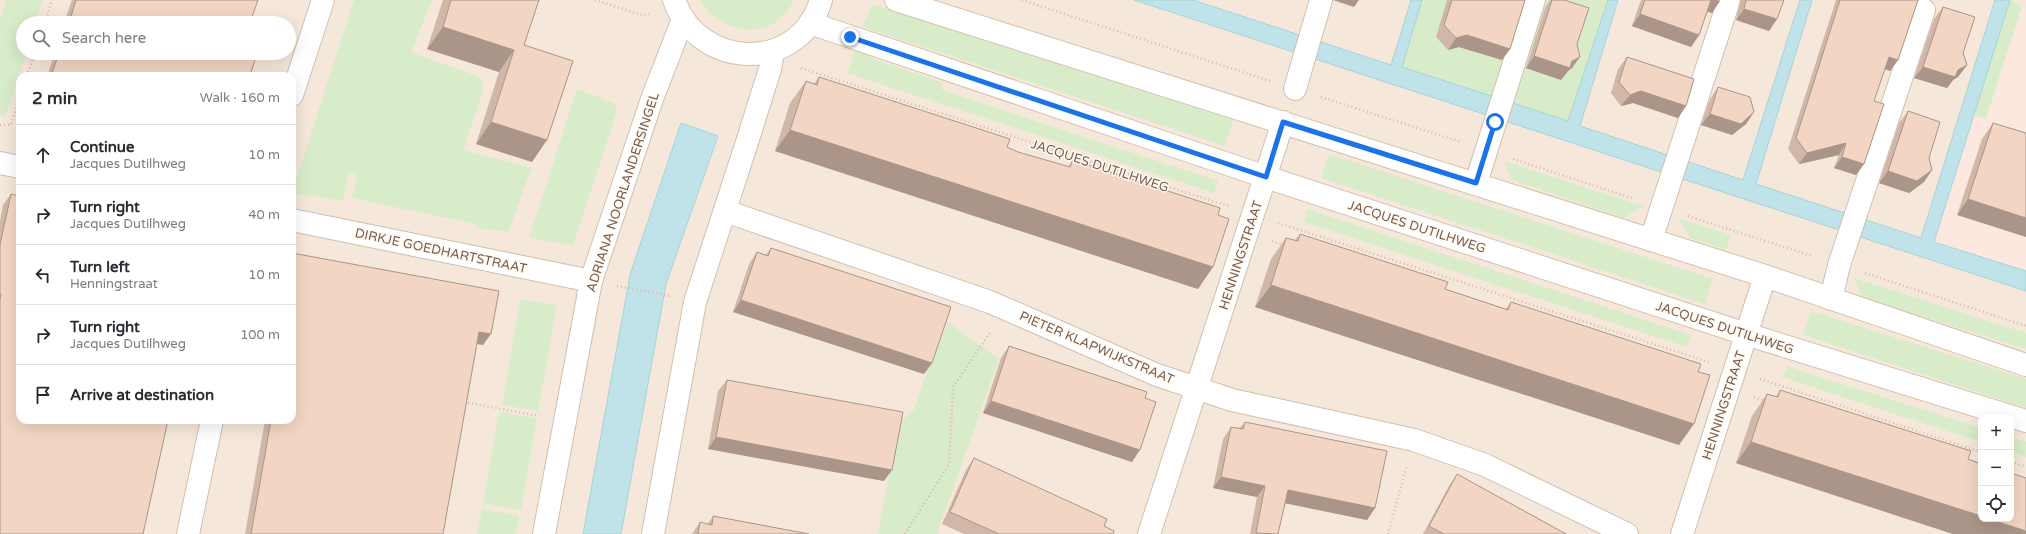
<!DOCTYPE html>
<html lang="en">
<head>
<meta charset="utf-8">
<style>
	:root { --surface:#fff; --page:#f7f7f7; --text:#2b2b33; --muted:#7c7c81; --line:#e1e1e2 }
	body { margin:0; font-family:"Varela Round",sans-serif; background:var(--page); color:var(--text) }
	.controls { position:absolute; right:12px; bottom:12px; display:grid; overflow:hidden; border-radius:8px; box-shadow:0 4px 16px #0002 }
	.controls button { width:36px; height:36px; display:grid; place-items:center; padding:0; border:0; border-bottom:1px solid var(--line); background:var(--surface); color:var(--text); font:20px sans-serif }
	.stop { position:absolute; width:12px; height:12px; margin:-9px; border:3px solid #1a73e8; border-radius:50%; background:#fff }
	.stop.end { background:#1a73e8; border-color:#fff; box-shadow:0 1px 4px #0008 }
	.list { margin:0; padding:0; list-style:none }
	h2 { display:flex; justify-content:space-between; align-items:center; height:52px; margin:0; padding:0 16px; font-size:17px }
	h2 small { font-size:13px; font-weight:400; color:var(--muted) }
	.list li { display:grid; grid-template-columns:26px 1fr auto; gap:12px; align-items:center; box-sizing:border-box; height:60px; padding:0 16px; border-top:1px solid var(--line) }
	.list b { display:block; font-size:15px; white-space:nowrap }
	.list p { margin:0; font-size:13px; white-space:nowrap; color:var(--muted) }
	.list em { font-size:13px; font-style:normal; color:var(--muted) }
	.icon { flex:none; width:22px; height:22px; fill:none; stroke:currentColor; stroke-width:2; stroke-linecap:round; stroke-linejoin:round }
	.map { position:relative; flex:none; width:2026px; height:534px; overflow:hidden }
	.search { position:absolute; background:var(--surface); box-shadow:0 4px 16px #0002; left:16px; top:16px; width:280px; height:44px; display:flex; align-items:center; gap:10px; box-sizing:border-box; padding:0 14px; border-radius:22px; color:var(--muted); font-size:15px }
	.panel { position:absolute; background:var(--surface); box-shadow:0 4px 16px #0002; left:16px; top:72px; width:280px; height:352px; border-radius:12px }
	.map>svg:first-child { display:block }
	.residential { fill:#f5e8da; fill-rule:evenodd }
	.commercial { fill:#fde8e0 }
	.green { fill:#d8ecc9; fill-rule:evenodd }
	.water { fill:#bfe3e8; stroke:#a5d3da }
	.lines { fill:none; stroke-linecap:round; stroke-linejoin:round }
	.minor-casing { stroke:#d1beb0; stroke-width:24 }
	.secondary-casing { stroke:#d6c0b0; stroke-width:24 }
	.path { stroke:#d9b8a5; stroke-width:2.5; stroke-dasharray:1 3; stroke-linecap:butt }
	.minor { stroke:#fff; stroke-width:22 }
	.secondary { stroke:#fff; stroke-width:22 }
	.wall { fill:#d1b7a8 }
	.shaded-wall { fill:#aa9588 }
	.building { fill:#f3d5c3; stroke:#aa9588 }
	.route { stroke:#1a73e8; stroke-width:5 }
	.labels { text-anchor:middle; stroke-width:3; stroke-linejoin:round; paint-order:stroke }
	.street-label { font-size:13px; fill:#7a5c4d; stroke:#fffaf3 }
</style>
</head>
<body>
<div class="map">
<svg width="2026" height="534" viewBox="0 0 2026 534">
	<rect width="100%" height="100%" fill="#fdf6ec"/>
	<path class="residential" d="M 0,0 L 2026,0 L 2026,534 L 0,534 ZM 23,23 L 289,23 L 289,53 L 23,53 ZM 20,76 L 292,76 L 292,420 L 20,420 ZM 1981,417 L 2011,417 L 2011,519 L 1981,519 Z"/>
	<path class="commercial" d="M 2022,6 L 2026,7 L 2026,271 L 1934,242 L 1974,115 L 1986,119 Z"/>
	<g class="green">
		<path d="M 6,0 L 43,0 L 35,23 L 23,23 L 23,53 L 26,53 L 5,117 L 0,115 L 0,19 Z"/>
		<path d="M 354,0 L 432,0 L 411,52 L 477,76 L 482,81 L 483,91 L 463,150 L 532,168 L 508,232 L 477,228 L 476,224 L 352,198 L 357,174 L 349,172 L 343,201 L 292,193 Z"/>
		<path d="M 700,0 L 794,0 C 775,42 721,37 700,0 Z"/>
		<path d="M 1422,0 L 1524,0 L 1492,97 L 1402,67 ZM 1444,12 L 1444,42 L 1435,39 Z"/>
		<path d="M 1546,0 L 1608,0 L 1568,121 L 1513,103 ZM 1554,11 L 1561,80 L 1534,71 Z"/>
		<path d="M 2010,0 L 2026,7 L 2022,6 L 1986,119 L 1974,115 Z"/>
		<path d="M 872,4 L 1233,120 L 1225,146 L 863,27 Z"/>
		<path d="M 856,47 L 874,53 L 873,59 L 943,83 L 942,90 L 1218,181 L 1214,193 L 847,73 Z"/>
		<path d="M 577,89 L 614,103 L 617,111 L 573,245 L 529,238 Z"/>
		<path d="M 1329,154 L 1713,279 L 1705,304 L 1321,178 Z"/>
		<path d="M 1503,161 L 1644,206 L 1624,218 L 1512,180 Z"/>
		<path d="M 1307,209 L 1691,335 L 1687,347 L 1304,222 Z"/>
		<path d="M 1678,218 L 1731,235 L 1726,250 L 1690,238 Z"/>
		<path d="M 1854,278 L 2026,333 L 2026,349 L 1863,298 Z"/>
		<path d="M 520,299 L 557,305 L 538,411 L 502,405 Z"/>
		<path d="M 1811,311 L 2026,379 L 2026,408 L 1803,335 Z"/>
		<path d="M 945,320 L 999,359 L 937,534 L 878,534 L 898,424 L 914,410 Z"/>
		<path d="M 1788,367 L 1981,428 L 1981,442 L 1782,377 Z"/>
		<path d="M 499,412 L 537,418 L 521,510 L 483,503 Z"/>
		<path d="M 2011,438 L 2026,442 L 2026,457 L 2011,452 Z"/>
		<path d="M 482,509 L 519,516 L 516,534 L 477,534 Z"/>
	</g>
	<g class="water">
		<path d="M 1134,0 L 1193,0 L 1391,65 L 1411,0 L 1422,0 L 1402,67 L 1568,121 L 1608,0 L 1618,0 L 1580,126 L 1743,180 L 1800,0 L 1812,0 L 1756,184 L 1921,238 L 1995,0 L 2010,0 L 1934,242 L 2026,271 L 2026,291 Z"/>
		<path d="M 681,123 L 718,136 L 666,284 L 621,534 L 583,534 L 630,275 Z"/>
	</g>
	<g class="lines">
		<g class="minor-casing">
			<g id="minor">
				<path d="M 1295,89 L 1321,0"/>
				<path d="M 292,95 L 323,0"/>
				<path d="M 0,163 L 20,167"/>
				<path d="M 1476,183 L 1534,0"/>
				<path d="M 725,211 L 990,302 L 1157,375 L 1232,400 L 1414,440 L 1485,465 L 1627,534"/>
				<path d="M 292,220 L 591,281"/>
				<path d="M 1651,240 L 1729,0"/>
				<path d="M 1831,299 L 1839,265 L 1924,10"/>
				<path d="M 188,534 L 212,420"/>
				<path d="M 544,534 L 591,281 L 652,99 L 683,19"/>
				<path d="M 653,534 L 695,302 L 749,136 L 770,69 L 773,51"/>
				<path d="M 1149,534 L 1283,122"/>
				<path d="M 1682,534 L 1765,276"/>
			</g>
		</g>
		<g class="secondary-casing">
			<g id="secondary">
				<path d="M 674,0 C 699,71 800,73 821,0"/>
				<path d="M 896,0 L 1765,276 L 2026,365"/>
				<path d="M 810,23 L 1266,177 L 1746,334 L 2026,421"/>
			</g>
		</g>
		<g class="path">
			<path d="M 595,0 L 642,15 L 650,14"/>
			<path d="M 1022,0 L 1270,81"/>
			<path d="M 45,23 L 52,0"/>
			<path d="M 801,68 L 1228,206"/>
			<path d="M 27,76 L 35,53"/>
			<path d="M 1321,97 L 1461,142"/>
			<path d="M 0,125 L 11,125 L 20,97"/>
			<path d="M 1513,159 L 1635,199"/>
			<path d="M 1688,216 L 1812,256"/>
			<path d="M 1278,223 L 1709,362"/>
			<path d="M 1272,241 L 1284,245"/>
			<path d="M 1865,273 L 2026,326"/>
			<path d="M 617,286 L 669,296"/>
			<path d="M 1760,379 L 1981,452"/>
			<path d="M 1754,397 L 1766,401"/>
			<path d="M 464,402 L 539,416"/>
			<path d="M 2011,462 L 2026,467"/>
			<path d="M 905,534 L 949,464 L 953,387 L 991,331"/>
			<path d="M 1388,534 L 1407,465"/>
		</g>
		<use href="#minor" class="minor"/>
		<use href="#secondary" class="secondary"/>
	</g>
	<g class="wall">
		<path d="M 72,0 L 258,0 L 252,17 L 267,23 L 64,23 Z"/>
		<path d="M 443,0 L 539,0 L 524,45 L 532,162 L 476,144 L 499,72 L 427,49 Z"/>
		<path d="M 1447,0 L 1525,0 L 1510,49 L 1502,60 L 1459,47 L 1448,50 L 1436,37 Z"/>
		<path d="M 1550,0 L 1564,0 L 1577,44 L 1572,68 L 1568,71 L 1561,80 L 1526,68 L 1545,8 Z"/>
		<path d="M 1641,0 L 1720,0 L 1712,13 L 1707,12 L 1699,35 L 1691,47 L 1632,26 Z"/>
		<path d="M 1740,0 L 1784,0 L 1769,31 L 1736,20 Z"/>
		<path d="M 1836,0 L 1918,0 L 1898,60 L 1890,71 L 1885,69 L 1874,101 L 1864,164 L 1856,175 L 1834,168 L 1839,155 L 1799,164 L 1788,149 Z"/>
		<path d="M 1943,7 L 1963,53 L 1967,65 L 1958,77 L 1953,80 L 1947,88 L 1914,78 L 1934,19 Z"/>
		<path d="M 55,53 L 257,53 L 250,76 L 47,76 Z"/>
		<path d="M 1627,57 L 1686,106 L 1678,118 L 1633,103 L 1621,106 L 1611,93 L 1618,69 Z"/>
		<path d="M 819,77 L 1018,152 L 1068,167 L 1073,160 L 1218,215 L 1198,289 L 775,151 L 790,103 L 806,81 L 814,84 Z"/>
		<path d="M 1718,87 L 1754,112 L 1746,124 L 1732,135 L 1701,125 L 1710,99 Z"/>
		<path d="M 1908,111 L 1929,158 L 1932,170 L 1924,182 L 1909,193 L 1879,183 L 1899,123 Z"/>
		<path d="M 1993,123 L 2026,133 L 1957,215 L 1982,139 Z"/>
		<path d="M 11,194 L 0,534 L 0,221 L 3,205 Z"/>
		<path d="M 1300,234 L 1445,289 L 1506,309 L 1511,302 L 1698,372 L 1679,445 L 1255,307 L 1271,259 L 1286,238 L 1295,240 Z"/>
		<path d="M 771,248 L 932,363 L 924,374 L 733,312 L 749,264 L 757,252 L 766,255 Z"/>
		<path d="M 292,253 L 483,345 L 477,344 L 443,534 L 245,534 L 265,420 L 292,420 Z"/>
		<path d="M 1009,346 L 1145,398 L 1132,462 L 983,413 L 1001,358 Z"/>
		<path d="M 727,380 L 884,481 L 708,449 L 718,391 Z"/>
		<path d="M 1780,390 L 1968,459 L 2026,534 L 1953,534 L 1736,463 L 1752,416 L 1767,394 L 1776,397 Z"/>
		<path d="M 1245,422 L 1375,508 L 1367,520 L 1285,503 L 1278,534 L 1250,534 L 1257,497 L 1213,488 L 1223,439 L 1231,427 L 1239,429 Z"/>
		<path d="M 974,458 L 1104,526 L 1113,534 L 964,534 L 942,524 L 966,470 Z"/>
		<path d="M 1457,474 L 1566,534 L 1423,534 L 1449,486 Z"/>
		<path d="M 713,516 L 809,534 L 692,534 L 700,522 L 708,524 Z"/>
	</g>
	<g class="shaded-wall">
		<path d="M 1333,0 L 1359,0 L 1354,7 Z"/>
		<path d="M 1710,0 L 1716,0 L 1720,1 L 1712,13 L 1703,10 Z"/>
		<path d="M 1744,9 L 1777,19 L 1769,31 L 1736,20 Z"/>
		<path d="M 1640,14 L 1699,35 L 1691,47 L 1632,26 Z"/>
		<path d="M 443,27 L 514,50 L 499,72 L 427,49 Z"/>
		<path d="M 1467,35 L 1510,49 L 1502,60 L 1459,47 L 1448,50 L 1456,38 Z"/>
		<path d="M 1534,56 L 1572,61 L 1580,57 L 1572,68 L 1568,71 L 1561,80 L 1526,68 Z"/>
		<path d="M 1889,57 L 1898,60 L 1890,71 L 1881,68 Z"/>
		<path d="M 1967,65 L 1958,77 L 1953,80 L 1947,88 L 1914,78 L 1923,67 L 1958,70 Z"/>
		<path d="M 1641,91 L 1686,106 L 1678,118 L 1633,103 L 1621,106 L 1630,95 Z"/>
		<path d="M 1754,112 L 1746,124 L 1732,135 L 1701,125 L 1710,114 Z"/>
		<path d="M 491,122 L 547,140 L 532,162 L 476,144 Z"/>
		<path d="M 790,130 L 1213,267 L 1198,289 L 775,151 Z"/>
		<path d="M 1846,143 L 1839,155 L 1799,164 L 1807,153 Z"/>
		<path d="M 1842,157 L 1864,164 L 1856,175 L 1834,168 Z"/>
		<path d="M 1932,170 L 1924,182 L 1909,193 L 1879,183 L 1888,171 Z"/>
		<path d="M 1968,199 L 2026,218 L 2026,237 L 1957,215 Z"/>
		<path d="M 1271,285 L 1694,424 L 1679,445 L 1255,307 Z"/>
		<path d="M 741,300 L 932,363 L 924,374 L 733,312 Z"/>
		<path d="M 479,332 L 491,334 L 483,345 L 472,343 Z"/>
		<path d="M 991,401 L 1140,450 L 1132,462 L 983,413 Z"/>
		<path d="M 716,437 L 892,470 L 884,481 L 708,449 Z"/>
		<path d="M 1751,442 L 1981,516 L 1981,519 L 1989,519 L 2026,531 L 2026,534 L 1953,534 L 1736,463 Z"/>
		<path d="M 1221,477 L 1265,486 L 1257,497 L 1213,488 Z"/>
		<path d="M 1288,490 L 1375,508 L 1367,520 L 1279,502 Z"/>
	</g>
	<g class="building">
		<path d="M 76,0 L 258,0 L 252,17 L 267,22 L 267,23 L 69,23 Z"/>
		<path d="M 451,0 L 539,0 L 524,45 L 573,61 L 547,140 L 491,122 L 514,50 L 443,27 Z"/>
		<path d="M 1452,0 L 1525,0 L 1510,49 L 1467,35 L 1456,38 L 1444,25 Z"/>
		<path d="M 1552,0 L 1564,0 L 1589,8 L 1577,44 L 1580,57 L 1572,61 L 1570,68 L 1534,56 Z"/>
		<path d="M 1645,0 L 1711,0 L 1699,35 L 1640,14 Z"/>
		<path d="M 1746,0 L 1784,0 L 1777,19 L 1744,9 Z"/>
		<path d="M 1840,0 L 1918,0 L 1898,60 L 1889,57 L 1874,101 L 1884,104 L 1864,164 L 1842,157 L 1846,143 L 1807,153 L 1796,138 Z"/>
		<path d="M 1943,7 L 1975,17 L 1963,53 L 1967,65 L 1958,70 L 1955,77 L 1923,67 Z"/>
		<path d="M 59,53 L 257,53 L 250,76 L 51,76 Z"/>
		<path d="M 1627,57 L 1694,79 L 1686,106 L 1641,91 L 1630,95 L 1619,82 Z"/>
		<path d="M 819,77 L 1010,139 L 1007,147 L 1018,152 L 1070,167 L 1073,160 L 1220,208 L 1218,215 L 1229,219 L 1213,267 L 790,130 L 806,81 L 817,85 Z"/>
		<path d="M 1718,87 L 1750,97 L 1754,112 L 1741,124 L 1710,114 Z"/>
		<path d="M 1908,111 L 1940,122 L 1929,158 L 1932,170 L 1917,181 L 1888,171 Z"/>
		<path d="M 1993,123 L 2026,133 L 2026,218 L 1968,199 Z"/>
		<path d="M 11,194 L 20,196 L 20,420 L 168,420 L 143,534 L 0,534 L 0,299 L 1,294 L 0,294 L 0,245 Z"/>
		<path d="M 1300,234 L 1448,282 L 1445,289 L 1508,310 L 1511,302 L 1701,364 L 1698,372 L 1710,375 L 1694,424 L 1271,285 L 1286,238 L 1298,241 Z"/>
		<path d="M 771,248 L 951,307 L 932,363 L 741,300 L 757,252 L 768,256 Z"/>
		<path d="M 292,253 L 499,291 L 491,334 L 479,332 L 443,534 L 251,534 L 271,420 L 292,420 Z"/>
		<path d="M 1009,346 L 1147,392 L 1145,398 L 1156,402 L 1140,450 L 991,401 Z"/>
		<path d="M 727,380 L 903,412 L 892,470 L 716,437 Z"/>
		<path d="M 1780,390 L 1971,451 L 1968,459 L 1981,464 L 1981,516 L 1751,442 L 1767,394 L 1778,397 Z"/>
		<path d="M 1245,422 L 1387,451 L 1375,508 L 1288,490 L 1278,534 L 1256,533 L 1265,486 L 1221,477 L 1231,427 L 1243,429 Z"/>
		<path d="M 974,458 L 1107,519 L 1104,526 L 1114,531 L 1113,534 L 999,534 L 950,512 Z"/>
		<path d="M 2011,473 L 2026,478 L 2026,531 L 1989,519 L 2011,519 Z"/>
		<path d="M 1457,474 L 1566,534 L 1444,534 L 1429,526 Z"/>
		<path d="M 713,516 L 809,534 L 698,534 L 700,522 L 712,525 Z"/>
	</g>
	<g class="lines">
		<path class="route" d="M 850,37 L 1266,177 L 1283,122 L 1476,183 L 1495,122"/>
	</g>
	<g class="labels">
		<g class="street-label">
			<text transform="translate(1100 165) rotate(18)" y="5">JACQUES DUTILHWEG</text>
			<text transform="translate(622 192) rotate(-72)" y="5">ADRIANA NOORLANDERSINGEL</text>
			<text transform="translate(1417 226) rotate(18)" y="5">JACQUES DUTILHWEG</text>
			<text transform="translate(441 250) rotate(12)" y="5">DIRKJE GOEDHARTSTRAAT</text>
			<text transform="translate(1240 255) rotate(-72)" y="5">HENNINGSTRAAT</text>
			<text transform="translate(1725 327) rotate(18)" y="5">JACQUES DUTILHWEG</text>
			<text transform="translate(1097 347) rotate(23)" y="5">PIETER KLAPWIJKSTRAAT</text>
			<text transform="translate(1723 405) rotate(-72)" y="5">HENNINGSTRAAT</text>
		</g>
	</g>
</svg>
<div class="controls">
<button>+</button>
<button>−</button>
<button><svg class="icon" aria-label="locate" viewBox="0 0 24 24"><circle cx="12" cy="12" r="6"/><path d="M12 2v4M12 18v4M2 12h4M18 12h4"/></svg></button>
</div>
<div class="stop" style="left:1495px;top:122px"></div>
<div class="stop end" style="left:850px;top:37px"></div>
<div class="search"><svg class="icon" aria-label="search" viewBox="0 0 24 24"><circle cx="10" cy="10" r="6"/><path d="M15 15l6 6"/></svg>Search here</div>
<section class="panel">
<h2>2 min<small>Walk · 160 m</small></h2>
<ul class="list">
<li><svg class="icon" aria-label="ahead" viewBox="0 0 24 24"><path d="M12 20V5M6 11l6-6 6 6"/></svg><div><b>Continue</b><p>Jacques Dutilhweg</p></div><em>10 m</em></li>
<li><svg class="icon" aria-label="right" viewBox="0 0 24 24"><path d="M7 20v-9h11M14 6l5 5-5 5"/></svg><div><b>Turn right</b><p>Jacques Dutilhweg</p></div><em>40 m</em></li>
<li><svg class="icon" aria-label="left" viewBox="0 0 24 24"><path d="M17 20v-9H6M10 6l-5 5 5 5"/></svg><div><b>Turn left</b><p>Henningstraat</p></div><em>10 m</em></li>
<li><svg class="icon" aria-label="right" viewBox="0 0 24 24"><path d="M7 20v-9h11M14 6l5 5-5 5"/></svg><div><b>Turn right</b><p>Jacques Dutilhweg</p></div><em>100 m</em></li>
<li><svg class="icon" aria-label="arrive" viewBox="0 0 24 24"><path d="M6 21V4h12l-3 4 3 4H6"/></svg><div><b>Arrive at destination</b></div></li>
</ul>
</section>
</div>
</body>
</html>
